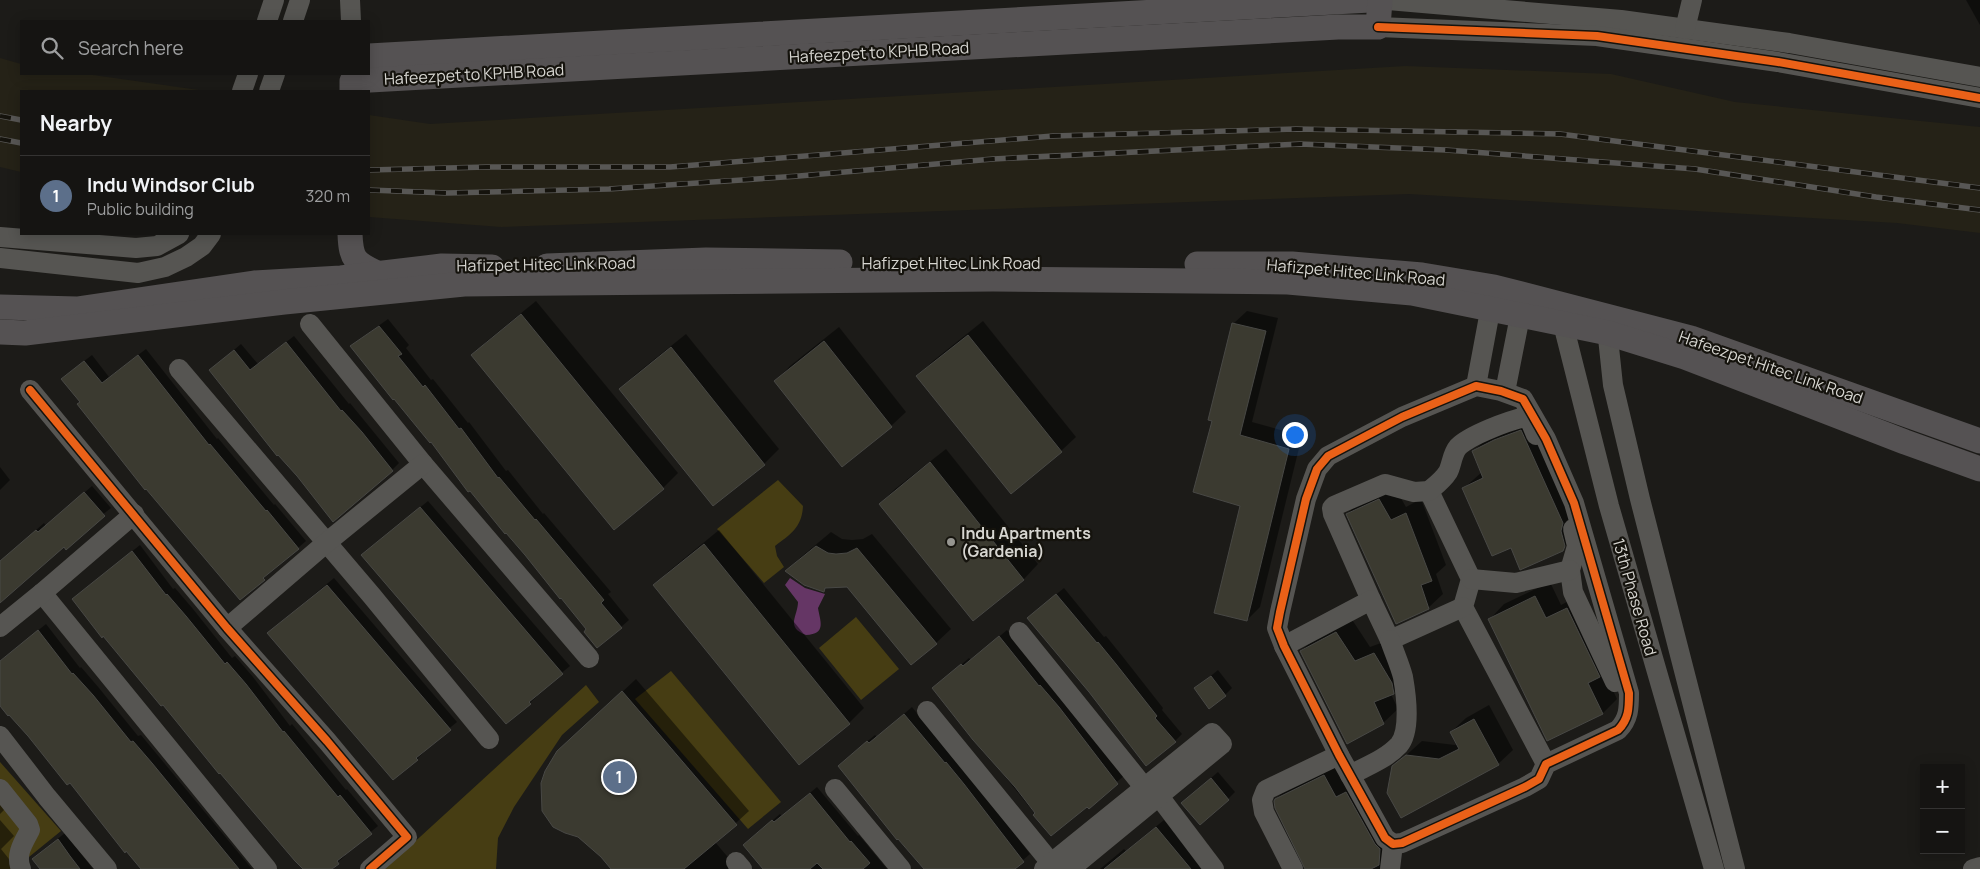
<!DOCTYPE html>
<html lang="en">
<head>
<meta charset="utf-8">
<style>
	:root { --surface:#151412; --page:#222120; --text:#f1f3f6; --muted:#9d9e9f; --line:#343332; --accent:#969590 }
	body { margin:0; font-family:Manrope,sans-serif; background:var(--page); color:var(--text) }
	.controls { position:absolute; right:15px; bottom:15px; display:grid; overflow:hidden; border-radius:0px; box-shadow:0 2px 12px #0003 }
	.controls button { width:45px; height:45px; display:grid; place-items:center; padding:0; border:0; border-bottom:1px solid var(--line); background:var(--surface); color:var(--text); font:25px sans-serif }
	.you { position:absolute; left:1294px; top:434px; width:18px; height:18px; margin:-12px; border:4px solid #fff; border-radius:50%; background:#1a73e8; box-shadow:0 0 0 8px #1a73e833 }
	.badge { display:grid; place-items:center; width:32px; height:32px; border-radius:50%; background:var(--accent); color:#fff; font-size:16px; font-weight:700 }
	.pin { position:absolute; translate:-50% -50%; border:2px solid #fff; box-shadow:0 1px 5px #0006 }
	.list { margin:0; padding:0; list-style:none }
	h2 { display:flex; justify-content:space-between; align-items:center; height:65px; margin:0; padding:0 20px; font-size:21px }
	h2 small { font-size:16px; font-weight:400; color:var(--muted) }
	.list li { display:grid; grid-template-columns:32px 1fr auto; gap:15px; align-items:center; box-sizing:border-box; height:80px; padding:0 20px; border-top:1px solid var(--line) }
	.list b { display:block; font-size:19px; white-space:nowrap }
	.list p { margin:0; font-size:16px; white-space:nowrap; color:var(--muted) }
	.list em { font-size:16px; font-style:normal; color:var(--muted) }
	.icon { flex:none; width:28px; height:28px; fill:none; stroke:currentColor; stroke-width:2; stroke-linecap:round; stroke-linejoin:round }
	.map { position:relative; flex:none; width:1980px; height:869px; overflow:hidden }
	.search { position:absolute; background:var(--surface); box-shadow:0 2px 12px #0003; left:20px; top:20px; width:350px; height:55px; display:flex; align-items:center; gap:12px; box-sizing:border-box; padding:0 18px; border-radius:0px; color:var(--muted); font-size:19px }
	.panel { position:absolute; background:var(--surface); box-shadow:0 2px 12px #0003; left:20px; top:90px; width:350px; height:145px; border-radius:0px }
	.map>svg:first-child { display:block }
	.built { fill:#252217 }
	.green { fill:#463d13 }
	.water { fill:#653665 }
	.shadow { fill:#0007 }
	.building { fill:#3b3a30; stroke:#484845 }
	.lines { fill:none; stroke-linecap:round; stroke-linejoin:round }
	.minor { stroke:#565552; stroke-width:20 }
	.major { stroke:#555253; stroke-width:25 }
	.rail-casing { stroke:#585755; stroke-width:5.5 }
	.rail { stroke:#15130d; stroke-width:4; stroke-dasharray:11; stroke-linecap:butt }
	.cycleway-casing { stroke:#15130d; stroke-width:11 }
	.cycleway { stroke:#ea6118; stroke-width:8 }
	.poi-dot { fill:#969590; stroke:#15130d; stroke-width:2 }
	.labels { text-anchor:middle; stroke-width:4.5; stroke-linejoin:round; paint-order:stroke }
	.street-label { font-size:16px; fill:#d7d6d1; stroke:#15130d }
	.poi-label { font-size:16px; font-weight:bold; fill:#d7d6d1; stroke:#15130d; text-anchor:start }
</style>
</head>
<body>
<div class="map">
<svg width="1980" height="869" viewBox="0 0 1980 869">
	<rect width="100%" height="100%" fill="#1c1b18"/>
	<g class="built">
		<path d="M 0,58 L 21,64 L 21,74 L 86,74 L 206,91 L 21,91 L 21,172 L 0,167 Z"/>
		<path d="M 1406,66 L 1611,74 L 1735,102 L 1980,127 L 1980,233 L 1897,223 L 1409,194 L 501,227 L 369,217 L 369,115 L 430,124 Z"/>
	</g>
	<g class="green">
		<path d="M 778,480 L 803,506 C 802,527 791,534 775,546 L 777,556 L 784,567 L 764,583 L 717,529 Z"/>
		<path d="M 856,617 L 899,669 L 861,700 L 819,648 Z"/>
		<path d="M 671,671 L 781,802 L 748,829 L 635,699 Z"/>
		<path d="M 586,685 L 599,702 L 562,735 L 514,807 L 498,838 L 496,869 L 385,869 Z"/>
		<path d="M 0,762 L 61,831 L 24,861 L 30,869 L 0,869 Z"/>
	</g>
	<path class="water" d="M 790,578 L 805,588 L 825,594 L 818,608 C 820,621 827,634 806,635 C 785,627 798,616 798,602 L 785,585 Z"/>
	<g class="shadow">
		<path d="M 1966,0 L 1980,0 L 1980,25 Z"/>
		<path d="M 536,301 L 678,473 L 663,488 L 472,356 L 487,341 Z"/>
		<path d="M 1247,311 L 1278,318 L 1252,422 L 1302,436 L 1260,607 L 1247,620 L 1242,505 L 1213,420 L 1233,324 Z"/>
		<path d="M 388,319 L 409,345 L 406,348 L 431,380 L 433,379 L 468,423 L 469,422 L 506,471 L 508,470 L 543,514 L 544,513 L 611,592 L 608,594 L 629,620 L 621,627 L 588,629 L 352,347 L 360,339 Z"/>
		<path d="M 983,321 L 1076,437 L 1061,451 L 918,376 L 933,361 Z"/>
		<path d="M 839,327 L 906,412 L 891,426 L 776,381 L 790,366 Z"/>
		<path d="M 686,334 L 779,449 L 764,464 L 714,505 L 621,389 L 636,374 Z"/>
		<path d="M 294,336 L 349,404 L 350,403 L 399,463 L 392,470 L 210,370 L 241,344 L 258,364 Z"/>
		<path d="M 146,349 L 217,439 L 218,438 L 274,505 L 275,504 L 306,541 L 240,598 L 81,402 L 70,372 L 92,355 L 109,377 Z"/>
		<path d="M 1536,416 L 1577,535 L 1562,550 L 1511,546 L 1464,488 L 1482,472 L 1473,452 L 1488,437 Z"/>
		<path d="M 946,449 L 1038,564 L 1024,579 L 973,620 L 880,504 L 895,489 Z"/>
		<path d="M 0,467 L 10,480 L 0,490 Z"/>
		<path d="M 92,486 L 111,508 L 64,545 L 0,601 L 0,562 L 44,523 L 46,526 Z"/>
		<path d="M 1394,486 L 1406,507 L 1421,499 L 1446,565 L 1436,574 L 1443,594 L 1428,608 L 1347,514 L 1362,499 Z"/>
		<path d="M 428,501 L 570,666 L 536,694 L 537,696 L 530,703 L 370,548 Z"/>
		<path d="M 719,530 L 864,708 L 849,723 L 800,763 L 655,585 L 669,571 Z"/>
		<path d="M 831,532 L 842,539 L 852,540 L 863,539 L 872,534 L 951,629 L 936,643 L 847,586 L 827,586 L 823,590 L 787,571 L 801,557 Z"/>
		<path d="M 140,545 L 173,589 L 175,588 L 193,609 L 232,658 L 235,656 L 253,677 L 290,726 L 292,724 L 346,790 L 347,789 L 378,826 L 344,854 L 345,856 L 330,869 L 303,869 L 81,592 Z"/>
		<path d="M 334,578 L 457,722 L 423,750 L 424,752 L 417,759 L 276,626 Z"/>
		<path d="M 1550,582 L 1561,605 L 1582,594 L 1604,671 L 1617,699 L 1603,713 L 1490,619 L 1504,604 Z"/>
		<path d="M 1064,588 L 1104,637 L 1106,636 L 1123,657 L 1163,708 L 1162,710 L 1182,734 L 1175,741 L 1036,611 Z"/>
		<path d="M 1351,618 L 1370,647 L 1389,640 L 1408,678 L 1391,694 L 1398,709 L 1383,723 L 1301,651 L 1316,637 Z"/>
		<path d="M 46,624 L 80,668 L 81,667 L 99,688 L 138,736 L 141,735 L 252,869 L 254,869 L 143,869 L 70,782 L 0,704 L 0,661 Z"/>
		<path d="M 1007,630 L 1124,776 L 1052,835 L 934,688 L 969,658 L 971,660 Z"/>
		<path d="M 1218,670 L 1232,688 L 1225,695 L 1196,688 Z"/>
		<path d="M 636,679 L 749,811 L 715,842 L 738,869 L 613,869 L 572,739 Z"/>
		<path d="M 1489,705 L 1513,750 L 1498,764 L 1393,767 L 1422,741 L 1455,745 L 1457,744 L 1451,732 L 1466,718 Z"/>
		<path d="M 912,707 L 952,757 L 971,777 L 1030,854 L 1013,869 L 924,869 L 846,759 L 875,735 L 877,737 Z"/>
		<path d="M 1339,761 L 1389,829 L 1385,869 L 1305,869 L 1276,799 L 1291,784 Z"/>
		<path d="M 1218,772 L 1235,792 L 1228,799 L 1190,796 Z"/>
		<path d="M 817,787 L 858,836 L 859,835 L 887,869 L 764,869 L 752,838 L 780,814 L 782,816 Z"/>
		<path d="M 0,798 L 7,807 L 0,814 Z"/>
		<path d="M 0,820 L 14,836 L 1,849 L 17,869 L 0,869 Z"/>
		<path d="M 1164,820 L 1201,864 L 1199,866 L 1202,869 L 1100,869 L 1124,849 L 1126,851 Z"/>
		<path d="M 65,833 L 93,869 L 42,869 L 41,852 Z"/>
	</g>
	<g class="building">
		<path d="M 521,314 L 664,489 L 614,530 L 471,355 Z"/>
		<path d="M 1232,323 L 1266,331 L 1240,435 L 1289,449 L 1247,621 L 1214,613 L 1240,506 L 1193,492 L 1212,421 L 1208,420 Z"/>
		<path d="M 379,326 L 402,354 L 398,356 L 423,387 L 425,385 L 459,429 L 461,428 L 498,478 L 499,477 L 535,520 L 536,519 L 604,600 L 601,603 L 622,628 L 597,648 L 584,632 L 586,629 L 561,598 L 560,599 L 525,555 L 506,533 L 505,534 L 470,491 L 468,492 L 431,442 L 430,443 L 394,399 L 393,400 L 350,346 Z"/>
		<path d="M 968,335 L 1062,452 L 1011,494 L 916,376 Z"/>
		<path d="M 824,341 L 892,427 L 842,467 L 774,381 Z"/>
		<path d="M 286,342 L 341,411 L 342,410 L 362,432 L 393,471 L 333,522 L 297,476 L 278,455 L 277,456 L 209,370 L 234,350 L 250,370 Z"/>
		<path d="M 671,347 L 765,465 L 713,506 L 619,389 Z"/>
		<path d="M 138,355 L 209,445 L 210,444 L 266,511 L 267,510 L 299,549 L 263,578 L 265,580 L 240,600 L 146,489 L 145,490 L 77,404 L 80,402 L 61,379 L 84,361 L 102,383 Z"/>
		<path d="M 1521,430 L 1563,523 L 1561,531 L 1565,546 L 1563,551 L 1520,570 L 1511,548 L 1492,556 L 1462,488 L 1483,478 L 1472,451 L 1494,440 Z"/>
		<path d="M 930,462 L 1024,580 L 973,621 L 879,504 Z"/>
		<path d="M 84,492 L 105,516 L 66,550 L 64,547 L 0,603 L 0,561 L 36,530 L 38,532 Z"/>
		<path d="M 1379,499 L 1391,520 L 1406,513 L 1432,581 L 1421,585 L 1429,609 L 1396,624 L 1346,514 Z"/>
		<path d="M 420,507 L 563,674 L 529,702 L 531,704 L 506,724 L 361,555 Z"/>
		<path d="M 704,544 L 850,724 L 799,765 L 653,585 Z"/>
		<path d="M 816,546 L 828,553 L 836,554 L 847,553 L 857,548 L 937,644 L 911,665 L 847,587 L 825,588 L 824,592 L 804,585 L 785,571 Z"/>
		<path d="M 132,551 L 166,595 L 167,594 L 186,616 L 225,664 L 227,662 L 246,684 L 283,732 L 284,731 L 338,797 L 340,795 L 372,834 L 337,861 L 339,864 L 332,869 L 303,869 L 295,861 L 220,773 L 219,774 L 163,705 L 161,706 L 103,636 L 102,638 L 72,599 Z"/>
		<path d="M 327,585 L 451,730 L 416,758 L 418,760 L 393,780 L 267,633 Z"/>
		<path d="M 1056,594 L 1097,643 L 1098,642 L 1116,664 L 1157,716 L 1155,718 L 1176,742 L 1146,766 L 1089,692 L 1027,618 Z"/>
		<path d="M 1535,596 L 1546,618 L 1567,608 L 1600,677 L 1588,683 L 1603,714 L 1547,741 L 1488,619 Z"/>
		<path d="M 38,630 L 72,674 L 73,673 L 93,695 L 131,742 L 133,741 L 152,763 L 239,869 L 141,869 L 126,851 L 125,853 L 70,783 L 67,785 L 28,736 L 9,715 L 8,716 L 0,706 L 0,661 Z"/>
		<path d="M 1336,632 L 1355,661 L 1374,653 L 1392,683 L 1394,694 L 1374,702 L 1384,724 L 1347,744 L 1300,651 Z"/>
		<path d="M 999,636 L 1039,686 L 1040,685 L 1059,707 L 1118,784 L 1089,809 L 1087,807 L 1051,836 L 1033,815 L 1035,813 L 1015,787 L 973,740 L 932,688 L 961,664 L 963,666 Z"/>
		<path d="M 1211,676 L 1226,696 L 1209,709 L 1194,688 Z"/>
		<path d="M 622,691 L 737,825 L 684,869 L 611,869 L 601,857 L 578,837 L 565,833 L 553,827 L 542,811 L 541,783 L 545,771 L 557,751 Z"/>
		<path d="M 904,714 L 945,763 L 946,762 L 964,784 L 1024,862 L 1015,869 L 924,869 L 898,839 L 897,840 L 838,766 L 867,741 L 869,743 Z"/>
		<path d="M 1474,719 L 1499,765 L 1401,818 L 1387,793 L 1392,766 L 1406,755 L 1439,759 L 1459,749 L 1450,732 Z"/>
		<path d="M 1324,775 L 1336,797 L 1346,792 L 1375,844 L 1380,849 L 1379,865 L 1371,869 L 1305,869 L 1275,808 L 1274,801 L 1275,799 Z"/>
		<path d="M 1211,778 L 1229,800 L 1200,825 L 1181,803 Z"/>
		<path d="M 810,793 L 850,842 L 851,841 L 870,863 L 863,869 L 823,869 L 817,863 L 810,869 L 763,869 L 743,845 L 772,820 L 774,822 Z"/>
		<path d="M 1156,827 L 1191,869 L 1104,869 Z"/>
		<path d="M 58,839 L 70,856 L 80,869 L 40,869 L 32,859 Z"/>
	</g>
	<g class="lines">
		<g class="minor">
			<path d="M 350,0 L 351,21"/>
			<path d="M 1388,0 L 1621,20 L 1789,43 L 1980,77"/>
			<path d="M 267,21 L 274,0"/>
			<path d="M 293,21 L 300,0"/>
			<path d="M 1378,27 L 1597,36 L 1778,62 L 1980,98"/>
			<path d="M 1685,29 L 1692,0"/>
			<path d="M 242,91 L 248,74"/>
			<path d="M 269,91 L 275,74"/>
			<path d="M 0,237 L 136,248 L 157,246 L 179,234"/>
			<path d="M 0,258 L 138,273 L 165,267 L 186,257 L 202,246 L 211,234"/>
			<path d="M 1560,312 L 1609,506 L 1714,869"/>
			<path d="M 1606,319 L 1613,385 L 1640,499 L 1735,869"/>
			<path d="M 310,324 L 423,464 L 589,658"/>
			<path d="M 179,369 L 372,596 L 489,739"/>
			<path d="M 1476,386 L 1501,391 L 1523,399 L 1546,439 L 1574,503 L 1629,693 C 1629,708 1629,719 1618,730 L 1546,764 L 1539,779 L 1525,787 L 1402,843 L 1393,844 L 1385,838 L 1339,755 L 1284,646 L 1277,628 L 1280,612 L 1306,499 L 1317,469 L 1328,456 L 1402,417 Z"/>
			<path d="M 1476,386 L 1493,295"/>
			<path d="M 30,390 L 227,628 L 327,741 L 407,837 L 370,869"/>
			<path d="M 1505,392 L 1523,301"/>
			<path d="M 1429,491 L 1471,579 L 1463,607 L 1546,764"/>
			<path d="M 1573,529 L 1577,546 L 1570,570 L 1573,592 L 1615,682"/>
			<path d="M 1471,579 L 1516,583 L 1570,570"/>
			<path d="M 42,593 L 267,869"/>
			<path d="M 1371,600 L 1333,514 L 1332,508 L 1334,506 L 1385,484 L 1414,492 L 1429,491 C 1435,486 1443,480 1448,472 C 1452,464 1452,454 1458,447 C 1470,435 1508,421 1525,417 L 1531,423 L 1536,435"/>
			<path d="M 0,627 L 42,593 L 134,514"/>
			<path d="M 227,628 L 326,543 L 423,464"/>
			<path d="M 1019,632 L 1144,787"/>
			<path d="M 1284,646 L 1371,600 L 1390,640 L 1463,607"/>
			<path d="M 927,711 L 1056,869"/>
			<path d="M 0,736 L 47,797 L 107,869"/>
			<path d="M 1350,775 C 1367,766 1386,759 1399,745 C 1411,731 1406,694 1403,677 C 1400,665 1394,652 1390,640"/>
			<path d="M 0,789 L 28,824 L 30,830 C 23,843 15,855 21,869"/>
			<path d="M 835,789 L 901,869"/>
			<path d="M 1158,795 L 1214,869"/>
			<path d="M 736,862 L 742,869"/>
			<path d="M 1044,869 L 1212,733 L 1222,744 L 1070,869"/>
			<path d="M 1293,869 L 1264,812 L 1262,800 L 1266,790 L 1339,755"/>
			<path d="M 1390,869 L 1393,844"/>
			<path d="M 1973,869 L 1980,867"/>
		</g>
		<g class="major">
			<path d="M 369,56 L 1370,0"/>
			<path d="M 352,91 L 352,81 L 1338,27 L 1378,27 L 1380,0"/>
			<path d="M 350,234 C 351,260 355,263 379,274"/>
			<path d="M 1197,264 L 1292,264 L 1422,275 L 1494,287 L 1691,338 L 1980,441"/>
			<path d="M 547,266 L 706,260 L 840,262"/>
			<path d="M 0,307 L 77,309 L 254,283 L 341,278 L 442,266 L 492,267"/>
			<path d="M 0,332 L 25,333 L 284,302 L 464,284 L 993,279 L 1288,282 L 1412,293 L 1608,333 L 1685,357 L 1905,442 L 1980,469"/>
		</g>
		<g class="rail-casing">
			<g id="rail">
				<path d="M 0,116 L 21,120"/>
				<path d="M 0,139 L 21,143"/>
				<path d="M 369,170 L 487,167 L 670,167 L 1053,136 L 1296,129 L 1560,134 L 1980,188"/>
				<path d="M 369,190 L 447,193 L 609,189 L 799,176 L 993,159 L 1300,144 L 1446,150 L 1695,169 L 1876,197 L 1980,210"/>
			</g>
		</g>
		<use href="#rail" class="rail"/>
		<g class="cycleway-casing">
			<g id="cycleway">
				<path d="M 1378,27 L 1597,36 L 1778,62 L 1980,98"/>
				<path d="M 1476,386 L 1501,391 L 1523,399 L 1546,439 L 1574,503 L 1629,693 C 1629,708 1629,719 1618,730 L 1546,764 L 1539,779 L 1525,787 L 1402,843 L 1393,844 L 1385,838 L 1339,755 L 1284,646 L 1277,628 L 1280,612 L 1306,499 L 1317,469 L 1328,456 L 1402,417 Z"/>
				<path d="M 30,390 L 227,628 L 327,741 L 407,837 L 370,869"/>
			</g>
		</g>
		<use href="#cycleway" class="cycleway"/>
	</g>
	<circle class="poi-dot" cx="951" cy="542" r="5"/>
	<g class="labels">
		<g class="street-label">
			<text transform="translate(879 52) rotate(-3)" y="6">Hafeezpet to KPHB Road</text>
			<text transform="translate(474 74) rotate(-3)" y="6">Hafeezpet to KPHB Road</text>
			<text x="951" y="269">Hafizpet Hitec Link Road</text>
			<text transform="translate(546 264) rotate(-1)" y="6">Hafizpet Hitec Link Road</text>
			<text transform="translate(1356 272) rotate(5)" y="6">Hafizpet Hitec Link Road</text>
			<text transform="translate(1771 367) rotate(19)" y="6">Hafeezpet Hitec Link Road</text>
			<text transform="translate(1635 597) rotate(74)" y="6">13th Phase Road</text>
		</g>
		<g class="poi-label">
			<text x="961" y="539">Indu Apartments<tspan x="961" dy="18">(Gardenia)</tspan></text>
		</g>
	</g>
</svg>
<div class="controls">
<button>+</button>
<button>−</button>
</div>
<div class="you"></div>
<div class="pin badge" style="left:619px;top:777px;background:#5c6f8a">1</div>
<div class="search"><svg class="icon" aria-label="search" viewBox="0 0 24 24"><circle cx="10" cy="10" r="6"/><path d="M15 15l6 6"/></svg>Search here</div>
<section class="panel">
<h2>Nearby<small></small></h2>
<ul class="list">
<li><span class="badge" style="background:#5c6f8a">1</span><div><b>Indu Windsor Club</b><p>Public building</p></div><em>320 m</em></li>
</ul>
</section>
</div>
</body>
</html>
